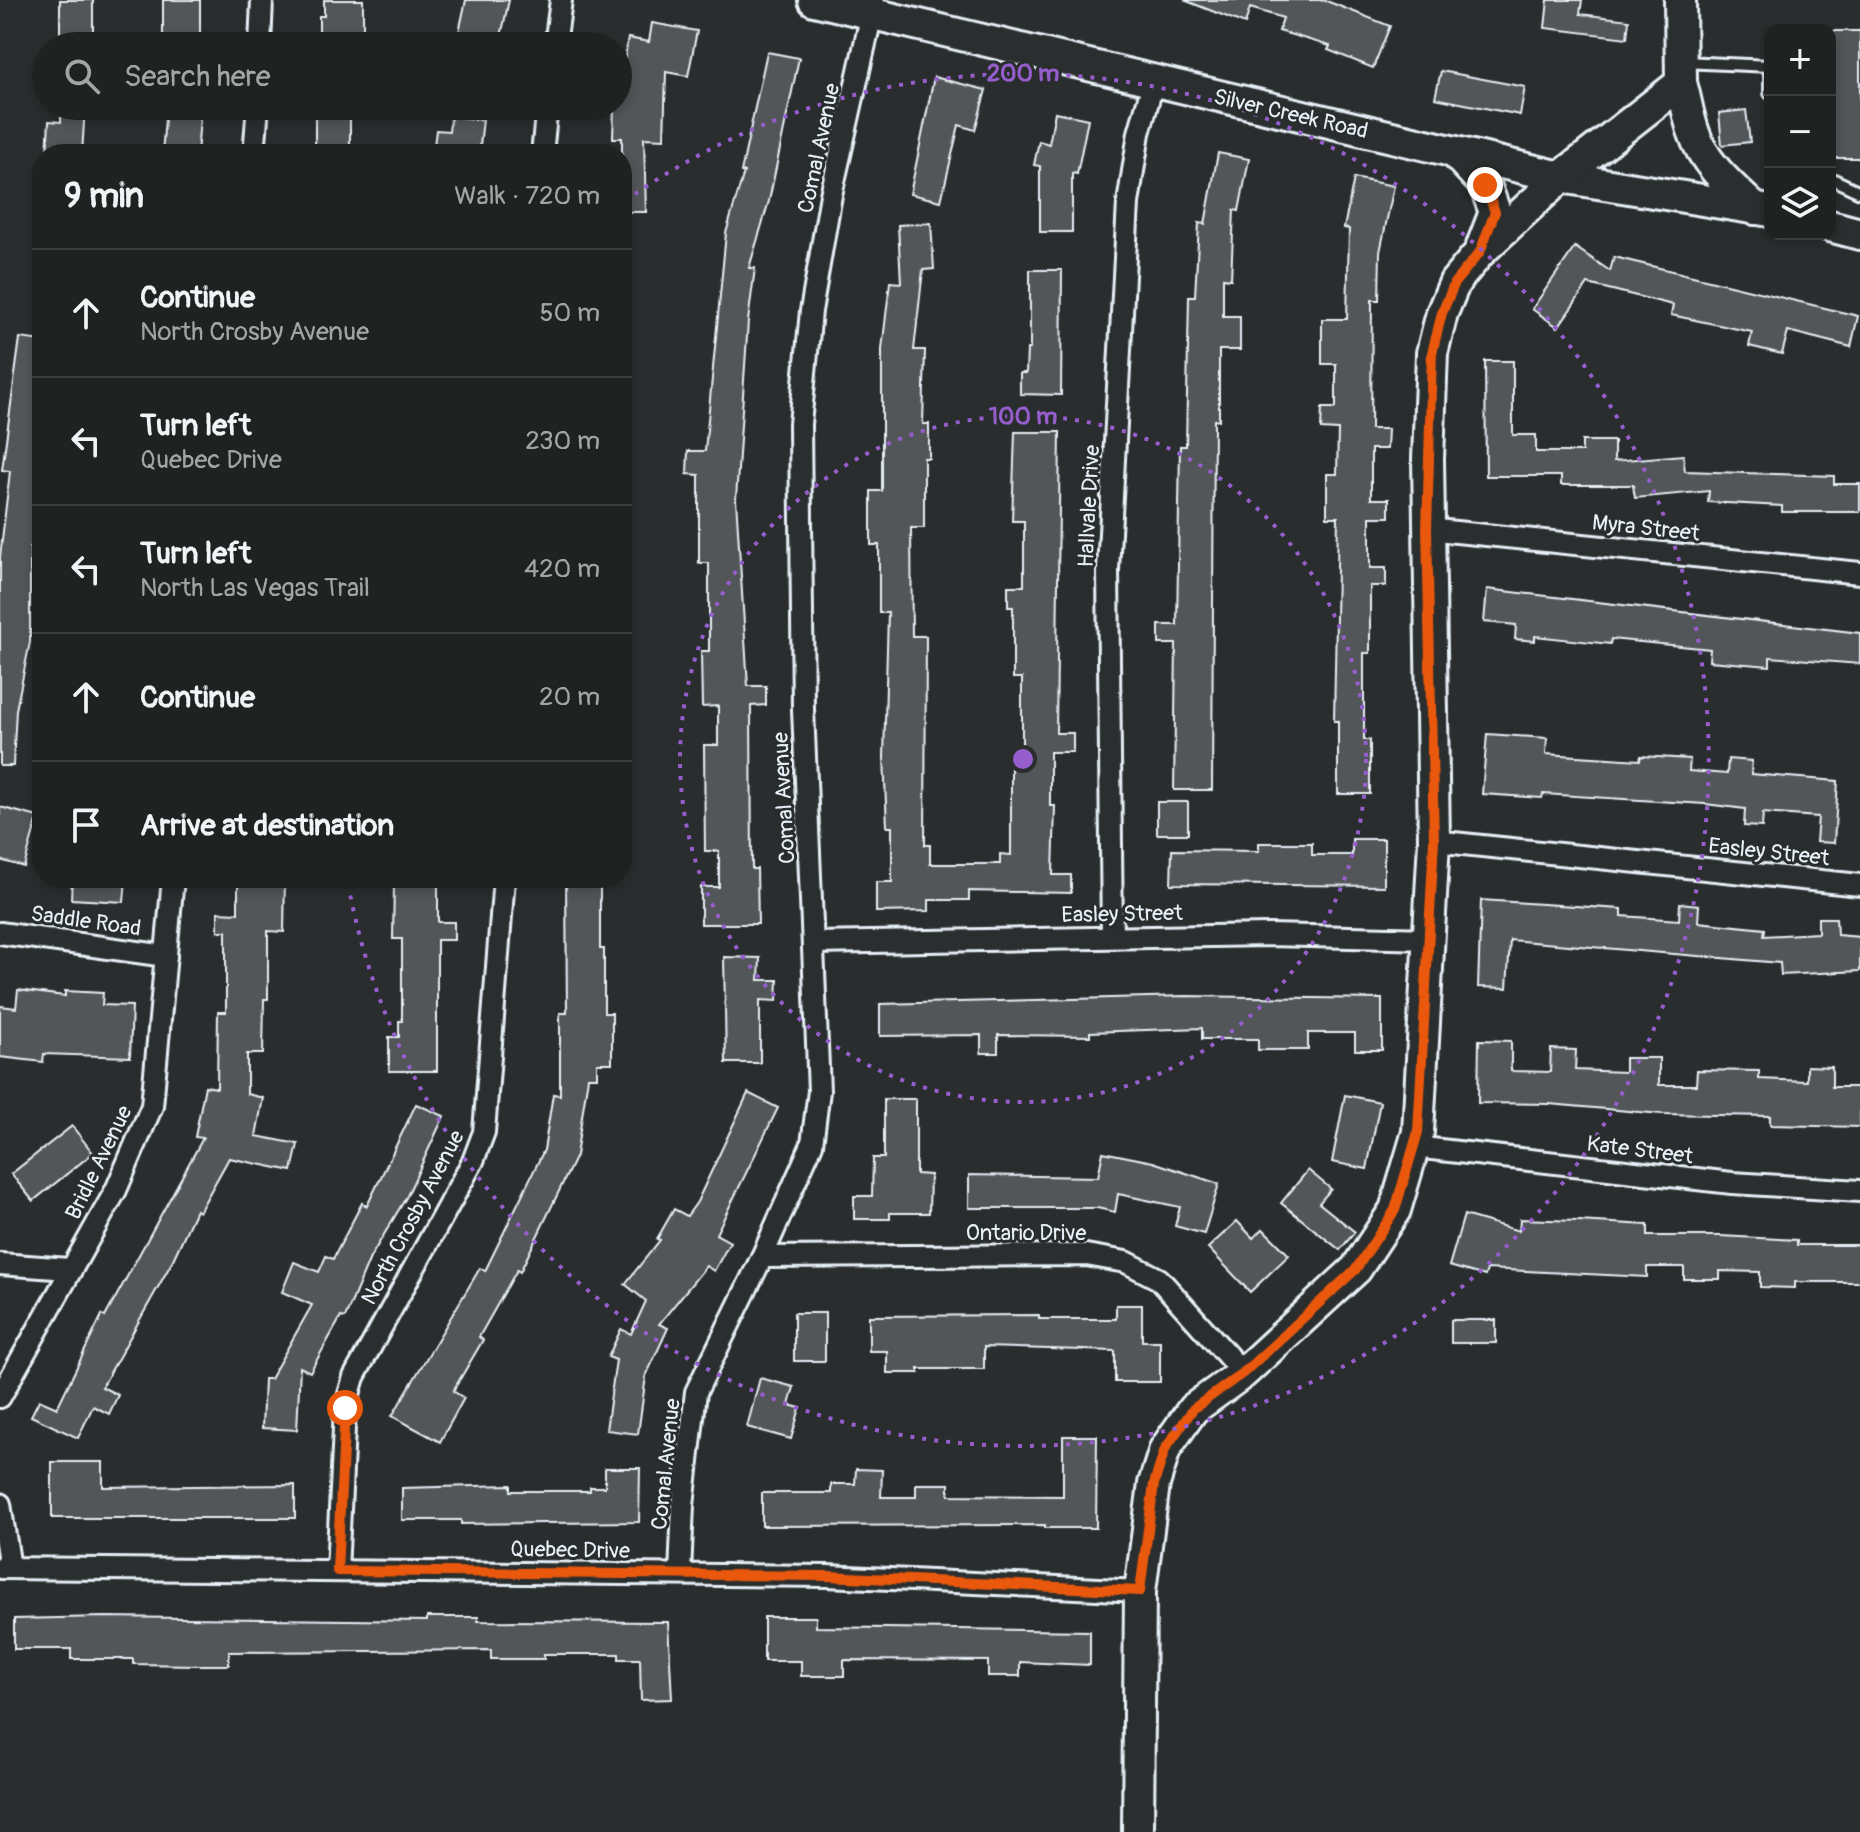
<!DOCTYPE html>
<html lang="en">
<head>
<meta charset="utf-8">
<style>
	:root { --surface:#202222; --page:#2d2f2f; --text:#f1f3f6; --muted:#a2a4a5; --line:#3d3f40 }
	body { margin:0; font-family:Pangolin,sans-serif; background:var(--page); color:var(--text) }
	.controls { position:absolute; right:24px; top:24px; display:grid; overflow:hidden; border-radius:16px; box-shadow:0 4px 12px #0003 }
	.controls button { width:72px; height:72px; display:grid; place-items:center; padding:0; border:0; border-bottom:2px solid var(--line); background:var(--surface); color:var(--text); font:40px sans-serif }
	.stop { position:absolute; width:24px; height:24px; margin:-18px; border:6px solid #ea580c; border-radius:50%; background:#fff }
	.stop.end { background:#ea580c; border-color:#fff; box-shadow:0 2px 8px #0008 }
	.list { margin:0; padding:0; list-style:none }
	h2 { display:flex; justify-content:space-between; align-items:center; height:104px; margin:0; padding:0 32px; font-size:34px }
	h2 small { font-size:26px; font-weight:400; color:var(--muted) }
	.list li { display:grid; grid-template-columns:52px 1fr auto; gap:24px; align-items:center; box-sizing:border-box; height:128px; padding:0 32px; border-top:2px solid var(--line) }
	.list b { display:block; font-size:30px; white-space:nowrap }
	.list p { margin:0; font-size:26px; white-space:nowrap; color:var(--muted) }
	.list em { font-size:26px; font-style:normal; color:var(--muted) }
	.icon { flex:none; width:44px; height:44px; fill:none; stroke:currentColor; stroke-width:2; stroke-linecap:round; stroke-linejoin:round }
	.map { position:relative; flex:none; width:1860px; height:1832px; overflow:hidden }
	.search { position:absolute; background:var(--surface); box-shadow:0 4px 12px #0003; left:32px; top:32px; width:600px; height:88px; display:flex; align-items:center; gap:20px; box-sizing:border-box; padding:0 28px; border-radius:44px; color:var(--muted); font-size:30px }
	.panel { position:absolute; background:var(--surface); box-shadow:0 4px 12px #0003; left:32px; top:144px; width:600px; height:744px; border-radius:32px }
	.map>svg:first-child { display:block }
	.building { fill:#535759; stroke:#e8f1f8; stroke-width:2 }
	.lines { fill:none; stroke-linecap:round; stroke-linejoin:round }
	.lane-casing { stroke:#e8f1f8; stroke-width:16 }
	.street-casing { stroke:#e8f1f8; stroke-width:26 }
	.secondary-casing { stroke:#e8f1f8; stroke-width:36 }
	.lane { stroke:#2a2d2e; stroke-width:10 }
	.street { stroke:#2a2d2e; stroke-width:20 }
	.secondary { stroke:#2a2d2e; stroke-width:30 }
	.route { stroke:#ea580c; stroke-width:10 }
	.ring { fill:none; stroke:#965dcd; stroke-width:4; stroke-dasharray:4 8 }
	.labels { text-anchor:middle; stroke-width:6; stroke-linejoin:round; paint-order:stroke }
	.street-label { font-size:22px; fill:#e8f1f8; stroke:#2a2d2e }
	.centre { fill:#965dcd; stroke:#2a2d2e; stroke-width:4 }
	.ring-label { font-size:24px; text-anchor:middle; font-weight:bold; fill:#965dcd; stroke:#2a2d2e; stroke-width:6; stroke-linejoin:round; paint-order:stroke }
</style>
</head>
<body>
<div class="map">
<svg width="1860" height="1832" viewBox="0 0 1860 1832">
	<rect width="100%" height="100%" fill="#2a2d2e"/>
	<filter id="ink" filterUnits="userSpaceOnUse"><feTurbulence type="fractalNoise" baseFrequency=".0125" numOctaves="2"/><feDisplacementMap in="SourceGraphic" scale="16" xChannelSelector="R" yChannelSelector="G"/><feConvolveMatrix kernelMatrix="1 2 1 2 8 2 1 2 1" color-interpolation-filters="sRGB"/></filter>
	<g filter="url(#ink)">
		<g class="building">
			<rect x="60" y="0" width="33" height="37"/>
			<rect x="163" y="0" width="37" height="42"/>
			<path d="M 324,0 L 363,0 L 363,46 L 319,46 L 319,16 L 324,16 Z"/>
			<path d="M 466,0 L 509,0 L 500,41 L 459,32 Z"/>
			<path d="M 1184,0 L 1324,0 L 1390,26 L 1373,68 L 1328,50 L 1330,46 L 1279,31 L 1283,18 L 1250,8 L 1245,24 Z"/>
			<path d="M 1548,0 L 1582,0 L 1580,14 L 1629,20 L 1627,38 L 1545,28 Z"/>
			<path d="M 652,23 L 697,31 L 688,76 L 666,72 L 664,139 L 644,138 L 646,212 L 622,212 L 622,138 L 613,138 L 614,106 L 618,106 L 628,38 L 649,42 Z"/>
			<rect x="1830" y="31" width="30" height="127"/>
			<path d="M 767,52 L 799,58 L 769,201 L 749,268 L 755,268 L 748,321 L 736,499 L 748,686 L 766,686 L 766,705 L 751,706 L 752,869 L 757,869 L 758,924 L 701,924 L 701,887 L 719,887 L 719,851 L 705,851 L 704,745 L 718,745 L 718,706 L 702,707 L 701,651 L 709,651 L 709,563 L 699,563 L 699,475 L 687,474 L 688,451 L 705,451 L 726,233 L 744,172 L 741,172 Z"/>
			<path d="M 1441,71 L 1525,87 L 1520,115 L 1435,98 Z"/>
			<path d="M 934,77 L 986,90 L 975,130 L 959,125 L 941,201 L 910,194 Z"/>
			<path d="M 61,106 L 85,106 L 82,154 L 47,154 L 49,121 L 61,122 Z"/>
			<path d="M 166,106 L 201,106 L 197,154 L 162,154 Z"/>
			<rect x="315" y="106" width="35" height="44"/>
			<path d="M 1746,110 L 1750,142 L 1722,145 L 1719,113 Z"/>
			<path d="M 1055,112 L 1088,119 L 1077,174 L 1072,173 L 1072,232 L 1040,232 L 1040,166 L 1034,165 L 1039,141 L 1049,144 Z"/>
			<path d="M 451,116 L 483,120 L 479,154 L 433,154 L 436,130 L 449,131 Z"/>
			<path d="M 1218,153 L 1249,159 L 1239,211 L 1234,210 L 1231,279 L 1223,278 L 1223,316 L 1240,316 L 1240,350 L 1219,350 L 1219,420 L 1214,420 L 1212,790 L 1174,790 L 1176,644 L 1159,644 L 1159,625 L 1177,625 L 1180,446 L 1186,446 L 1189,296 L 1195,296 L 1199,223 L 1205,224 Z"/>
			<path d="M 1354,178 L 1394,186 L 1380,252 L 1379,300 L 1372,300 L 1371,429 L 1388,429 L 1387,449 L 1371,449 L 1371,499 L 1389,499 L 1389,517 L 1370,517 L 1370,568 L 1386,568 L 1386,586 L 1370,586 L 1370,653 L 1364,653 L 1364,740 L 1370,740 L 1370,794 L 1338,794 L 1338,721 L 1334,721 L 1338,517 L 1327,517 L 1327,474 L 1337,474 L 1338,430 L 1321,429 L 1322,408 L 1336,408 L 1336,364 L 1322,364 L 1322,319 L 1347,319 L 1349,229 L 1344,228 Z"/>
			<path d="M 931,223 L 934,269 L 923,270 L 914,350 L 925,350 L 923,424 L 929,424 L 929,458 L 924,458 L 924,528 L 911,528 L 912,636 L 926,636 L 925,845 L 930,845 L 930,864 L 1000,864 L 1000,854 L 1011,855 L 1011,768 L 1022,768 L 1022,678 L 1013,678 L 1013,607 L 1008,607 L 1008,586 L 1024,586 L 1024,521 L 1012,521 L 1015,432 L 1060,432 L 1056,733 L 1073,733 L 1073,752 L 1050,752 L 1050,806 L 1055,806 L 1053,875 L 1071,875 L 1071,893 L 969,891 L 969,900 L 929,900 L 929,911 L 876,912 L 876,882 L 892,882 L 892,827 L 887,827 L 884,757 L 888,613 L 879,613 L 879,545 L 871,545 L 871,491 L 882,491 L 882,349 L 890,282 L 901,283 L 898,225 Z"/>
			<path d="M 1575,247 L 1610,271 L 1614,257 L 1858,316 L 1851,347 L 1788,331 L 1782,354 L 1749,346 L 1752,332 L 1671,315 L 1673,305 L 1588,284 L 1558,327 L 1532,309 Z"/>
			<path d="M 1030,270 L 1062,270 L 1061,395 L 1020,394 L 1020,373 L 1026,373 L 1027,349 L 1030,349 Z"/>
			<path d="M 20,338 L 42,341 L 42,548 L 30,547 L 30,642 L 16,710 L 13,766 L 0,766 L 0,557 L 10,471 L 2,470 Z"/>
			<path d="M 1485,361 L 1513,361 L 1513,435 L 1536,435 L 1536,452 L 1582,452 L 1582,441 L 1614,441 L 1614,461 L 1683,455 L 1685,471 L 1834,476 L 1834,484 L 1860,484 L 1860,512 L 1782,512 L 1782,506 L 1708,502 L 1709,491 L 1635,498 L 1633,485 L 1561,485 L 1561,476 L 1486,476 Z"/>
			<path d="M 1487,589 L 1860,633 L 1860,664 L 1770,657 L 1770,666 L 1709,661 L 1710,649 L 1611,639 L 1610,644 L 1535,636 L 1535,641 L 1515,639 L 1516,625 L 1484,622 Z"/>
			<path d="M 1487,734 L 1547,738 L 1546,754 L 1640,760 L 1641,756 L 1690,759 L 1689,771 L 1727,774 L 1728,759 L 1752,761 L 1751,774 L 1838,781 L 1834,843 L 1816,842 L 1818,817 L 1763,813 L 1762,827 L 1744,826 L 1745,809 L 1705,804 L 1543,794 L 1542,798 L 1482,794 Z"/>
			<rect x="1157" y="802" width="31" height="32"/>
			<path d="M 0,807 L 38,817 L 24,867 L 0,860 Z"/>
			<path d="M 1352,839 L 1384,839 L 1384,886 L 1171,884 L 1172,850 L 1259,851 L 1259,843 L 1312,843 L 1312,855 L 1352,855 Z"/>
			<path d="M 72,878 L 126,878 L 124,902 L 71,899 Z"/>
			<path d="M 238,878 L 285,878 L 284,932 L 268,931 L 268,999 L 264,999 L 263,1054 L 247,1054 L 247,1094 L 263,1098 L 256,1136 L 298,1144 L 292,1171 L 229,1158 L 199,1212 L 196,1210 L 171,1264 L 102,1387 L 118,1395 L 109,1414 L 93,1406 L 78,1438 L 31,1416 L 39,1400 L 57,1408 L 102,1315 L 105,1317 L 203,1138 L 195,1137 L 205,1086 L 217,1088 L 218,1012 L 226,1012 L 226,931 L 218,931 L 218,912 L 238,913 Z"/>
			<path d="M 566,878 L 600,878 L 600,949 L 604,949 L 604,1013 L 612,1013 L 612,1063 L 597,1063 L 597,1077 L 588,1077 L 576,1156 L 520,1272 L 517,1270 L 479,1337 L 483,1340 L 453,1391 L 464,1398 L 440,1442 L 392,1416 L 480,1268 L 485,1271 L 544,1150 L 553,1094 L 560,1095 L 560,1013 L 567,1013 Z"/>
			<path d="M 394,883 L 438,883 L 438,922 L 454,922 L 454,940 L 437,940 L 437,1071 L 389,1071 L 389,1037 L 399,1037 L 399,1021 L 402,1021 L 402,939 L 393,939 Z"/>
			<path d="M 1481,900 L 1622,909 L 1622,916 L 1679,920 L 1680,903 L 1699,905 L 1698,922 L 1765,929 L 1764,936 L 1818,933 L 1818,918 L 1836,918 L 1837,935 L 1860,937 L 1860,971 L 1781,975 L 1780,963 L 1510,940 L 1507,988 L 1478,987 Z"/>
			<path d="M 724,957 L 760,958 L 759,980 L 778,980 L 777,1001 L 760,1000 L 760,1063 L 726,1063 Z"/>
			<path d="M 18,990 L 65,996 L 65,991 L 103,993 L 102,1005 L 132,1006 L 130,1057 L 44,1054 L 43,1062 L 0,1057 L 0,1006 L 16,1008 Z"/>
			<path d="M 1186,996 L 1382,999 L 1382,1050 L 1355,1050 L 1355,1033 L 1308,1033 L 1308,1050 L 1258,1050 L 1258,1039 L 1202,1039 L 1202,1028 L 1090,1032 L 1090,1036 L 998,1035 L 998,1053 L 981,1053 L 981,1035 L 880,1036 L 880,1004 Z"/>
			<path d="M 1479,1040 L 1511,1041 L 1511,1071 L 1550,1072 L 1551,1049 L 1576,1050 L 1575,1070 L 1625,1072 L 1625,1058 L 1659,1058 L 1659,1085 L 1696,1085 L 1697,1070 L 1759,1071 L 1759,1079 L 1807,1081 L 1807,1066 L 1832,1067 L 1832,1087 L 1860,1087 L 1860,1127 L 1770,1125 L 1770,1116 L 1662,1114 L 1549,1104 L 1478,1103 Z"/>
			<path d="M 748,1093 L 778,1108 L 716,1234 L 730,1242 L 714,1271 L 706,1266 L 659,1324 L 668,1328 L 646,1376 L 638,1434 L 606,1430 L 616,1360 L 608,1357 L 621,1329 L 631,1334 L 646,1301 L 625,1284 L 660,1240 L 657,1239 L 674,1209 L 687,1216 L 697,1202 Z"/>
			<path d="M 1345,1095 L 1380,1102 L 1367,1169 L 1332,1162 Z"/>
			<path d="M 884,1099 L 916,1099 L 916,1174 L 930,1175 L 929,1213 L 890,1213 L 890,1219 L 854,1219 L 854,1196 L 872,1196 L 873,1158 L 884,1158 Z"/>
			<path d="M 416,1104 L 444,1116 L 407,1196 L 370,1258 L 345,1318 L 341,1317 L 310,1372 L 300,1367 L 297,1430 L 262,1428 L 264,1379 L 270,1379 L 312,1305 L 282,1292 L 294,1262 L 319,1272 L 326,1256 L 333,1259 L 362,1203 L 367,1206 Z"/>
			<path d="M 72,1126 L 93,1153 L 33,1201 L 11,1174 Z"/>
			<path d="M 1103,1152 L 1153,1162 L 1219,1184 L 1204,1234 L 1175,1226 L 1180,1207 L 1118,1194 L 1115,1212 L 1097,1208 L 969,1208 L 969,1175 L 1098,1177 Z"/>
			<path d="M 1308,1170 L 1331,1189 L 1319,1203 L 1355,1232 L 1340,1250 L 1281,1203 Z"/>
			<path d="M 1464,1215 L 1519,1231 L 1520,1219 L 1578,1221 L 1648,1225 L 1648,1236 L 1720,1236 L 1797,1240 L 1797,1245 L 1860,1245 L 1860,1282 L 1795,1282 L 1795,1288 L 1760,1287 L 1760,1272 L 1720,1271 L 1720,1279 L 1684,1279 L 1684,1267 L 1647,1267 L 1647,1277 L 1487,1269 L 1485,1276 L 1449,1266 Z"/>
			<path d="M 1237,1221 L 1253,1238 L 1263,1229 L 1289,1255 L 1250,1292 L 1208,1248 Z"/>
			<path d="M 1116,1305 L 1142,1305 L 1142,1341 L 1160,1341 L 1160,1382 L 1115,1382 L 1115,1351 L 984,1347 L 984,1369 L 919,1369 L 919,1373 L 887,1373 L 887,1351 L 869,1351 L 869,1316 L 1039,1315 L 1039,1319 L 1116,1319 Z"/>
			<rect x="794" y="1313" width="31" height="48"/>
			<rect x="1451" y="1320" width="45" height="23"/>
			<path d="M 760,1378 L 794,1387 L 789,1405 L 800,1408 L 791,1439 L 747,1427 Z"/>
			<path d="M 1063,1436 L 1097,1436 L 1096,1528 L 1045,1528 L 1045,1525 L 762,1526 L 762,1493 L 831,1493 L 831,1484 L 855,1484 L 856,1469 L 882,1470 L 881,1497 L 916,1497 L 916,1484 L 949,1484 L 949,1495 L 1063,1496 Z"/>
			<path d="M 52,1462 L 103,1462 L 103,1487 L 295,1485 L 295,1518 L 52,1518 Z"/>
			<path d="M 605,1468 L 640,1468 L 639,1522 L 461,1524 L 461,1520 L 402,1520 L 402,1488 L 511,1485 L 511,1491 L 590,1491 L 590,1487 L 605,1487 Z"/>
			<path d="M 104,1617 L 427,1621 L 427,1617 L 478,1617 L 478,1621 L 668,1622 L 672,1699 L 641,1700 L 640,1659 L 619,1659 L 619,1654 L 544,1654 L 544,1659 L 491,1659 L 491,1650 L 229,1652 L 229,1665 L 197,1665 L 133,1664 L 133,1659 L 71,1659 L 71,1649 L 14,1649 L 14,1619 Z"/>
			<path d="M 764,1617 L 816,1617 L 816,1627 L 1090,1631 L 1090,1665 L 1020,1662 L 1020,1676 L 988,1676 L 988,1661 L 844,1660 L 844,1676 L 801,1676 L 801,1661 L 764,1661 Z"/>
		</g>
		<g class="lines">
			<g class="lane-casing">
				<g id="lane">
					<path d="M 1683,62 L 1770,66 L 1770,93"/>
					<path d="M 1830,178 L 1860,192"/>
				</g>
			</g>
			<g class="street-casing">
				<g id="street">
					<path d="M 260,46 L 262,0"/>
					<path d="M 555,46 L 561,0"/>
					<path d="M 254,154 L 258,106"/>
					<path d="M 542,154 L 547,106"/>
					<path d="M 1427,529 L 1860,573"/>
					<path d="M 1434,841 L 1860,885"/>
					<path d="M 0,933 L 166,956"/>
					<path d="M 1112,937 L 1108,570 L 1128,203 L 1139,133 L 1154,80"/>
					<path d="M 813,943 L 1269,935 L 1431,939"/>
					<path d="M 1414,1147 L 1732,1183 L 1860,1191"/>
					<path d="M 762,1257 L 1086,1255 L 1126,1262 L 1159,1279 L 1243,1373"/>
					<path d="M 0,1264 L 69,1269"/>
					<path d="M 0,1397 L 116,1190 L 152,1106 L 173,878"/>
					<path d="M 0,1504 L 10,1568"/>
					<path d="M 0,1568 L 827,1576 L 1140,1591"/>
					<path d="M 337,1571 L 345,1408 L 354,1377 L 473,1161 L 484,1132 L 504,878"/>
					<path d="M 680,1574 L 683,1505 L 696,1392 L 762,1257 L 812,1144 L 819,1091 L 803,709 L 800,424 L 811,311 L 831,195 L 874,4"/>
				</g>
			</g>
			<g class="secondary-casing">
				<g id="secondary">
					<path d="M 814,0 L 1561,177 L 1770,211"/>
					<path d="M 1681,83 C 1686,99 1688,117 1694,133 C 1704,164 1732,187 1755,209"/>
					<path d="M 1454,152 L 1485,185 L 1495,212 L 1482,246"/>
					<path d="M 1830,226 L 1860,234"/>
					<path d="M 1138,1832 L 1140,1591 L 1154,1484 L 1165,1449 L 1193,1409 L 1243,1373 L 1356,1269 L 1395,1210 L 1418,1132 L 1434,841 L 1428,459 L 1432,353 L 1442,313 L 1455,282 L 1480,252 L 1561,177 L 1681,83 L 1680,0"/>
				</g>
			</g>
			<use href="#lane" class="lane"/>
			<use href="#street" class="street"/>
			<use href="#secondary" class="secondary"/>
		</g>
	</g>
	<g class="lines" filter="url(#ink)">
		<path class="route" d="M 345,1408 L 337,1571 L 827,1576 L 1140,1591 L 1154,1484 L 1165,1449 L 1193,1409 L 1243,1373 L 1356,1269 L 1395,1210 L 1418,1132 L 1434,841 L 1427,529 L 1432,353 L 1442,313 L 1455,282 L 1480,252 L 1495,212 L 1485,185"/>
	</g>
	<g class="ring">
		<circle cx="1023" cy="759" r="343"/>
		<path d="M625 201A686 686 0 1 1 347 878"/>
	</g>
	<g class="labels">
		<g class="street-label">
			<text transform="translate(1291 113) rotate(13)" y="8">Silver Creek Road</text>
			<text transform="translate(818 148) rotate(-78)" y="8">Comal Avenue</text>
			<text transform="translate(1088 506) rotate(-87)" y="8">Hallvale Drive</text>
			<text transform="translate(1646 527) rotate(6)" y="8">Myra Street</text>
			<text transform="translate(783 798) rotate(-93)" y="8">Comal Avenue</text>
			<text transform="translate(1769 851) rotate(6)" y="8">Easley Street</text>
			<text transform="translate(1122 913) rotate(-1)" y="8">Easley Street</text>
			<text transform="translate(86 920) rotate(8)" y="8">Saddle Road</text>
			<text transform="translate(1640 1149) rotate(7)" y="8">Kate Street</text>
			<text transform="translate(98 1162) rotate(-64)" y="8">Bridle Avenue</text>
			<text transform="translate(412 1217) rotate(-62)" y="8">North Crosby Avenue</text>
			<text x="1026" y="1240">Ontario Drive</text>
			<text transform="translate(665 1464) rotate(-84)" y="8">Comal Avenue</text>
			<text transform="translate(570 1549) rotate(1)" y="8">Quebec Drive</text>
		</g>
	</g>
	<circle cx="1023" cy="759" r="12" class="centre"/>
	<g class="ring-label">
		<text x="1023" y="81">200 m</text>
		<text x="1023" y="424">100 m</text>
	</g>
</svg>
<div class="controls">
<button>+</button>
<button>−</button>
<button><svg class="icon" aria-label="layers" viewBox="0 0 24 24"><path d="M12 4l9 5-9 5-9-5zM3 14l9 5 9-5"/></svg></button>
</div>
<div class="stop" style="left:345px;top:1408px"></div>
<div class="stop end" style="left:1485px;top:185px"></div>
<div class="search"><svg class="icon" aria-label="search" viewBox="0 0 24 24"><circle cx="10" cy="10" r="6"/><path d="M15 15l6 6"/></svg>Search here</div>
<section class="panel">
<h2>9 min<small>Walk · 720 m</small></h2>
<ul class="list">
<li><svg class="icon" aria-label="ahead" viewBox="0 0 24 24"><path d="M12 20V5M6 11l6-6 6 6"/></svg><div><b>Continue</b><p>North Crosby Avenue</p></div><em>50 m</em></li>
<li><svg class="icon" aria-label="left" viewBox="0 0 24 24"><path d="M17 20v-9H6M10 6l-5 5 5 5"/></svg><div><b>Turn left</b><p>Quebec Drive</p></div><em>230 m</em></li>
<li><svg class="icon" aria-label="left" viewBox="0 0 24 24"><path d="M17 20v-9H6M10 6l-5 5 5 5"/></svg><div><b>Turn left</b><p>North Las Vegas Trail</p></div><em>420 m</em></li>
<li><svg class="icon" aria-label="ahead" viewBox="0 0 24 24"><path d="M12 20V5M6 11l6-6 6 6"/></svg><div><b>Continue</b></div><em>20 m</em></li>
<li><svg class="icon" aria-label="arrive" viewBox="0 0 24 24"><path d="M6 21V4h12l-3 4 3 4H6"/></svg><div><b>Arrive at destination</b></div></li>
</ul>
</section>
</div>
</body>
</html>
